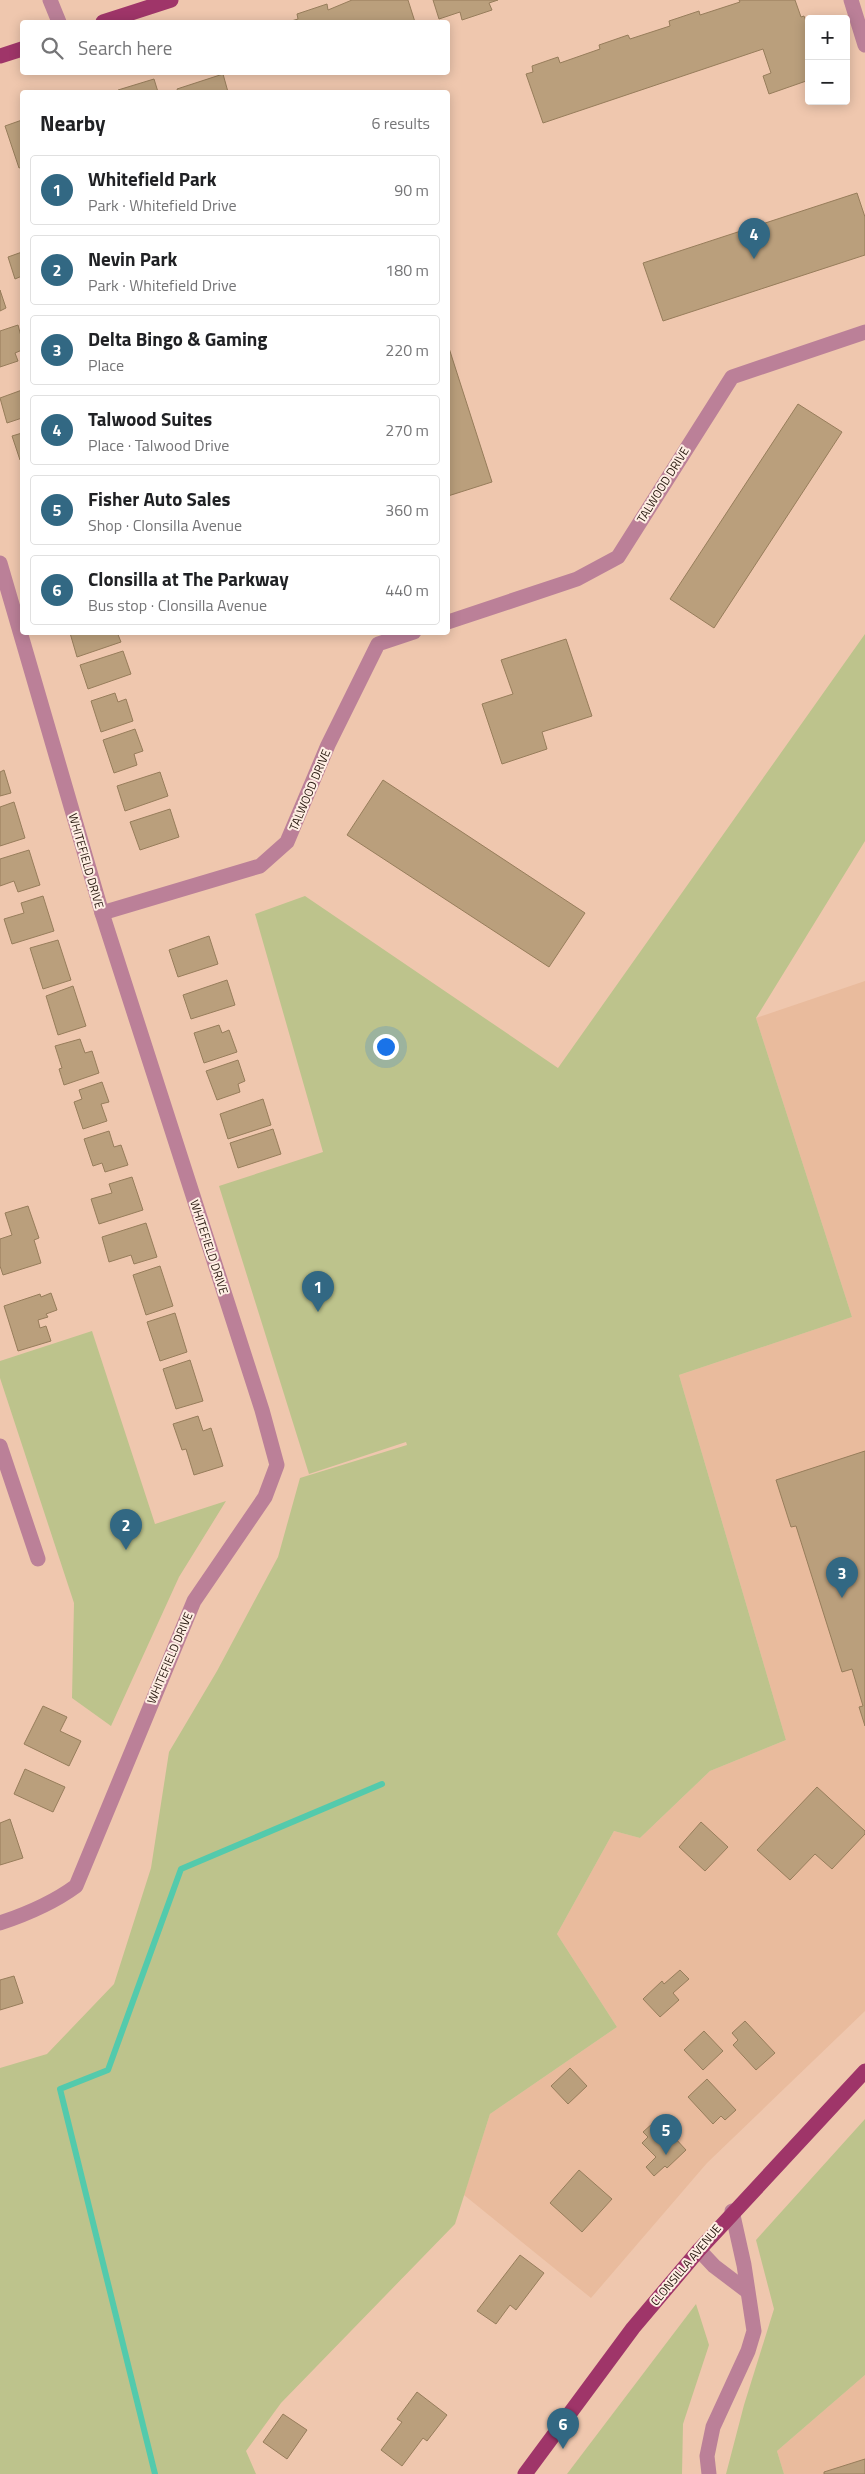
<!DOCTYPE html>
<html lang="en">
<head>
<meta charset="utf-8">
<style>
	:root { --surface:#fff; --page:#f2f2f2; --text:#202124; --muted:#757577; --line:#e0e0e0; --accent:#326883 }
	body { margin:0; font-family:"Titillium Web",sans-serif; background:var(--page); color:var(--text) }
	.controls { position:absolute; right:15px; top:15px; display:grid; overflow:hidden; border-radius:5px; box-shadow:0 2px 12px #0003 }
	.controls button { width:45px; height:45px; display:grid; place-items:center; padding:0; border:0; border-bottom:1px solid var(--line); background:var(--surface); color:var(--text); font:25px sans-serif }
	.you { position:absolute; left:385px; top:1046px; width:18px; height:18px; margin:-12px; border:4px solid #fff; border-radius:50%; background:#1a73e8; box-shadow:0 0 0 8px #1a73e833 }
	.badge { display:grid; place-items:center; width:32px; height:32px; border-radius:50%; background:var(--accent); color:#fff; font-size:16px; font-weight:700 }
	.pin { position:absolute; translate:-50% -41px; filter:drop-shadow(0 1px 2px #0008) }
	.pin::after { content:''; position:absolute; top:26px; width:18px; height:15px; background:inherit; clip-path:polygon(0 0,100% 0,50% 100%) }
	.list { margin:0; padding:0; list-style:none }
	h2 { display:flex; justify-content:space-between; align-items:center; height:65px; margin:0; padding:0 20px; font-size:21px }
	h2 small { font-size:16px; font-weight:400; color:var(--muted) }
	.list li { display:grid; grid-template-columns:32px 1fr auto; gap:15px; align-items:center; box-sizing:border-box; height:70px; margin:0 10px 10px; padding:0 10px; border:1px solid var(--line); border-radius:5px }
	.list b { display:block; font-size:19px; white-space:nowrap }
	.list p { margin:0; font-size:16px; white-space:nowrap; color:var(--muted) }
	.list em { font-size:16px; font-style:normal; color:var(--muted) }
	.icon { flex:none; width:28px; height:28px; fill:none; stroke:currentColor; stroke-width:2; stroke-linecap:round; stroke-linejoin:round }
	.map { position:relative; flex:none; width:865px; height:2474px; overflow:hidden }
	.search { position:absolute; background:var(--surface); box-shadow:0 2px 12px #0003; left:20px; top:20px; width:430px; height:55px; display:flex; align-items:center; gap:12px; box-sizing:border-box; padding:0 18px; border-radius:5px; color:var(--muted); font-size:19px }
	.panel { position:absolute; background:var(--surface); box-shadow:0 2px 12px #0003; left:20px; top:90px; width:430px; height:545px; border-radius:5px }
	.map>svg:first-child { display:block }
	.built { fill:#e9bb9d }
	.green { fill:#bdc38c }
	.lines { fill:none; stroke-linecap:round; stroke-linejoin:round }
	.stream { stroke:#53caac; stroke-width:6 }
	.building { fill:#ba9f7c; stroke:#977d5b }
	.minor { stroke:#bb8098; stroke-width:15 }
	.major { stroke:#9f3569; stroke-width:15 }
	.labels { text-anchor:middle; stroke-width:4; stroke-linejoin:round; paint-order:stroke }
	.street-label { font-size:12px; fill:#25160d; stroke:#feeee3 }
</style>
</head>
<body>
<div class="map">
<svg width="865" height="2474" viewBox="0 0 865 2474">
	<rect width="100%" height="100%" fill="#efc7ae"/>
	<g class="built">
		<path d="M 865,981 L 865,2011 L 707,2163 L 591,2298 L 464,2195 L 490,2114 L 617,2027 L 557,1934 L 614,1831 L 640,1838 L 710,1771 L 786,1740 L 679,1375 L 852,1317 L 756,1018 Z"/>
		<path d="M 865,2375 L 865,2474 L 784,2474 L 777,2451 Z"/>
	</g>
	<g class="green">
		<path d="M 865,634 L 865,841 L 756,1018 L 852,1317 L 679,1375 L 786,1740 L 710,1771 L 640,1838 L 614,1831 L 557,1934 L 617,2027 L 490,2114 L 455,2224 L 281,2403 L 246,2451 L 256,2474 L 0,2474 L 0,2068 L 47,2054 L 114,1984 L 151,1868 L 169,1752 L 217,1671 L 278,1557 L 300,1478 L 407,1445 L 406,1442 L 309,1474 L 219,1186 L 323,1152 L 255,914 L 305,896 L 558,1068 Z"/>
		<path d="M 92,1331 L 155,1524 L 226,1501 L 179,1577 L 111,1726 L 72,1698 L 74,1603 L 0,1378 L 0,1361 Z"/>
		<path d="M 865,2119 L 865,2375 L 777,2451 L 784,2474 L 726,2474 L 744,2405 L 774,2309 L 756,2240 Z"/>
		<path d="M 696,2304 L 709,2345 L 683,2424 L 682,2474 L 567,2474 Z"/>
	</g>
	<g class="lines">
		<path class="stream" d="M 155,2474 L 60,2089 L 108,2070 L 181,1869 L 382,1784"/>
	</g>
	<g class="building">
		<path d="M 352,0 L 408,0 L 415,22 L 288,22 L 298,19 L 297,14 L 327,4 L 328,10 Z"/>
		<path d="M 433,0 L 498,0 L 489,3 L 492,10 L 462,20 L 460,12 L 439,19 Z"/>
		<path d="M 739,0 L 795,0 L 801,17 L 804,16 L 809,29 L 806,31 L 809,40 L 809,80 L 769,94 L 763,76 L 771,73 L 763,49 L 543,123 L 526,74 L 533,72 L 532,66 L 558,57 L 560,63 L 600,49 L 599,45 L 628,35 L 630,39 L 670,26 L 669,21 L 699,11 L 700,15 L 740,2 Z"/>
		<path d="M 223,74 L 228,92 L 178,92 L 177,89 Z"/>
		<path d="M 154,79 L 158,92 L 119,92 L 118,90 Z"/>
		<path d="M 22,120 L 22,167 L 19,168 L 5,126 Z"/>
		<path d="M 857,193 L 865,217 L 865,255 L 663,321 L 643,263 Z"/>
		<path d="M 22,252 L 22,276 L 15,279 L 8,257 Z"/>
		<path d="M 0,290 L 6,308 L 0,311 Z"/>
		<path d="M 18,325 L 22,340 L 22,350 L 15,353 L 18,361 L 0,367 L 0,331 Z"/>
		<path d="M 448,345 L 492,482 L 448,496 Z"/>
		<path d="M 22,390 L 22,418 L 7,423 L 0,398 Z"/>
		<path d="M 798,404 L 842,432 L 714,628 L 670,599 Z"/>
		<path d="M 22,433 L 22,459 L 20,460 L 12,436 Z"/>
		<path d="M 117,632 L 121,642 L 77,657 L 70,633 Z"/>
		<path d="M 566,639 L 592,716 L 542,732 L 547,749 L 502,764 L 482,704 L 513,694 L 501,660 Z"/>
		<path d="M 123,651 L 131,674 L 88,689 L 80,665 Z"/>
		<path d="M 115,693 L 118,702 L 126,699 L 133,721 L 101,732 L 91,701 Z"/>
		<path d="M 135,729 L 143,751 L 134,754 L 137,765 L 114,773 L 103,740 Z"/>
		<path d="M 4,770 L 11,793 L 0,796 L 0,772 Z"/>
		<path d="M 160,772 L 168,796 L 125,811 L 117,786 Z"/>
		<path d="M 383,780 L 585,913 L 549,967 L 347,835 Z"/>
		<path d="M 14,802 L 25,838 L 0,846 L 0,807 Z"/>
		<path d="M 170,809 L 179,837 L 140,850 L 130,822 Z"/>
		<path d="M 29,850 L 40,885 L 18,892 L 14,881 L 0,886 L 0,859 Z"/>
		<path d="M 43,896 L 54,931 L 12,944 L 4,919 L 24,913 L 21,903 Z"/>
		<path d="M 209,936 L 218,964 L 178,977 L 169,950 Z"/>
		<path d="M 58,940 L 71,980 L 43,989 L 30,948 Z"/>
		<path d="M 227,980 L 235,1005 L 191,1019 L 183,995 Z"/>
		<path d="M 73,986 L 86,1026 L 58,1035 L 46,996 Z"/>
		<path d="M 219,1025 L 222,1033 L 229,1030 L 237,1052 L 204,1063 L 194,1033 Z"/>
		<path d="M 80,1039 L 85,1053 L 92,1051 L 99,1073 L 64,1085 L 59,1069 L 62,1068 L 55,1046 Z"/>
		<path d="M 238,1060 L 245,1081 L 238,1084 L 240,1092 L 217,1100 L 206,1071 Z"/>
		<path d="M 102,1082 L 109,1102 L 101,1104 L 107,1121 L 83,1129 L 74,1102 L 82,1099 L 79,1090 Z"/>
		<path d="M 263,1099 L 271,1125 L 228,1139 L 220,1114 Z"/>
		<path d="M 273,1129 L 281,1154 L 238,1168 L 230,1143 Z"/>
		<path d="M 109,1131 L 114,1147 L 121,1145 L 128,1165 L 105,1172 L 102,1163 L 93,1166 L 84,1139 Z"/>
		<path d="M 132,1177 L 143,1210 L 99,1224 L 91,1199 L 112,1193 L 109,1184 Z"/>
		<path d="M 28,1206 L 39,1238 L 34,1240 L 41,1263 L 3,1275 L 0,1266 L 0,1239 L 12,1235 L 5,1213 Z"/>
		<path d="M 146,1223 L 157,1257 L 134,1264 L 131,1255 L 109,1262 L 102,1237 Z"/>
		<path d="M 160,1266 L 173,1306 L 146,1315 L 133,1275 Z"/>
		<path d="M 51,1293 L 57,1310 L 46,1314 L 48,1317 L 38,1320 L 40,1328 L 46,1326 L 51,1341 L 18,1351 L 4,1306 L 40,1294 L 41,1297 Z"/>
		<path d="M 175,1313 L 187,1352 L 160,1361 L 147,1322 Z"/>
		<path d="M 190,1360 L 203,1401 L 176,1409 L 163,1369 Z"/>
		<path d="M 198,1416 L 203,1431 L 211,1428 L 223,1466 L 194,1475 L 186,1449 L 182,1450 L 173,1424 Z"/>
		<path d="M 865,1451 L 865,1726 L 859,1707 L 863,1706 L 852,1669 L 842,1672 L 796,1526 L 791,1527 L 776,1480 Z"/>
		<path d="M 43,1706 L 67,1717 L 60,1731 L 81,1741 L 69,1766 L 24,1744 Z"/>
		<path d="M 25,1769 L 65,1787 L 53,1812 L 14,1794 Z"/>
		<path d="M 817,1787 L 865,1831 L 865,1834 L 832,1869 L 815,1854 L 790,1880 L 757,1850 Z"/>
		<path d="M 10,1819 L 23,1858 L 0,1865 L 0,1823 Z"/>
		<path d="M 701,1822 L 728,1847 L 705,1871 L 679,1847 Z"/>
		<path d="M 680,1970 L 689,1979 L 673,1993 L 679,2000 L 660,2017 L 643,1999 L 662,1981 L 664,1984 Z"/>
		<path d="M 14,1976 L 23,2003 L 0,2010 L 0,1980 Z"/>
		<path d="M 745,2021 L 775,2053 L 756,2070 L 733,2045 L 738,2040 L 732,2033 Z"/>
		<path d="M 704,2031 L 723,2051 L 703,2070 L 684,2050 Z"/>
		<path d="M 570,2068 L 587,2086 L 568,2104 L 551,2086 Z"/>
		<path d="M 707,2079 L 736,2110 L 725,2120 L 721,2116 L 713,2124 L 688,2097 Z"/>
		<path d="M 653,2123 L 658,2128 L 662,2124 L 686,2150 L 667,2168 L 665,2166 L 654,2176 L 646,2167 L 656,2157 L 642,2143 L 648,2137 L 643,2132 Z"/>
		<path d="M 579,2170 L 612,2199 L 582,2232 L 550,2203 Z"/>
		<path d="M 520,2255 L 544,2273 L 516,2310 L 510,2305 L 496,2324 L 477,2311 Z"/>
		<path d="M 417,2392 L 447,2415 L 427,2441 L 423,2438 L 402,2466 L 381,2450 L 402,2422 L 397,2419 Z"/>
		<path d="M 283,2414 L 307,2430 L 287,2459 L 263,2442 Z"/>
		<path d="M 865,2459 L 865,2474 L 824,2474 L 824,2472 Z"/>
	</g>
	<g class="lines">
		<g class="minor">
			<path d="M 50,0 L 59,22"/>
			<path d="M 851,0 L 865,45"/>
			<path d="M 0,563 L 102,913 L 262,1410 L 277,1465 L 265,1497 L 194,1601 L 76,1886 C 53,1903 27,1914 0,1923"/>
			<path d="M 448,622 L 577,579 L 618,557 L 732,377 L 865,332"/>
			<path d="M 102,913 L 260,866 L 287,842 L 328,745 L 378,644 L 414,632"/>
			<path d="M 0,1446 L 38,1559"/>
			<path d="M 699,2250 L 714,2266 L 747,2291"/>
			<path d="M 709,2474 L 707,2456 L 713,2427 L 748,2351 L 754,2331 L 744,2265 L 732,2211"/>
		</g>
		<g class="major">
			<path d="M 103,22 L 171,0"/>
			<path d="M 0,56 L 22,49"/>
			<path d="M 525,2474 L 633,2328 L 699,2250 L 865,2071"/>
		</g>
	</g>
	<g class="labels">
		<g class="street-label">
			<text transform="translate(663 485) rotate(-58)" y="4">TALWOOD DRIVE</text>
			<text transform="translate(310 790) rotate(-67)" y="4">TALWOOD DRIVE</text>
			<text transform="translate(86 861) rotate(74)" y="4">WHITEFIELD DRIVE</text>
			<text transform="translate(209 1247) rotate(72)" y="4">WHITEFIELD DRIVE</text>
			<text transform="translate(170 1658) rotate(-67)" y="4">WHITEFIELD DRIVE</text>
			<text transform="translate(686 2265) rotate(-50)" y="4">CLONSILLA AVENUE</text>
		</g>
	</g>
</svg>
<div class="controls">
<button>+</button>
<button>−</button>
</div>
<div class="you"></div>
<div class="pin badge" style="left:318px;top:1312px">1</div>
<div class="pin badge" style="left:126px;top:1550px">2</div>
<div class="pin badge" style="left:842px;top:1598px">3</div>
<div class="pin badge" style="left:754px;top:259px">4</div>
<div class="pin badge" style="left:666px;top:2155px">5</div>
<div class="pin badge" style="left:563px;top:2449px">6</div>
<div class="search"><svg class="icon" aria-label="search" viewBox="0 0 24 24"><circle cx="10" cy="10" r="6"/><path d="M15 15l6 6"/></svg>Search here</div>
<section class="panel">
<h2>Nearby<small>6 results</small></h2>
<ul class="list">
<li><span class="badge">1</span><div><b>Whitefield Park</b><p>Park · Whitefield Drive</p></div><em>90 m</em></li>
<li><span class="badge">2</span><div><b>Nevin Park</b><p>Park · Whitefield Drive</p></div><em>180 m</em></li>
<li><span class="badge">3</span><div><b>Delta Bingo &amp; Gaming</b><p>Place</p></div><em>220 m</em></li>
<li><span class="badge">4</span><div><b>Talwood Suites</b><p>Place · Talwood Drive</p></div><em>270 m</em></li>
<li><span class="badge">5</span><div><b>Fisher Auto Sales</b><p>Shop · Clonsilla Avenue</p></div><em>360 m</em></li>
<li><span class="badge">6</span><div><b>Clonsilla at The Parkway</b><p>Bus stop · Clonsilla Avenue</p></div><em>440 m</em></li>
</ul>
</section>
</div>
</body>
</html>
